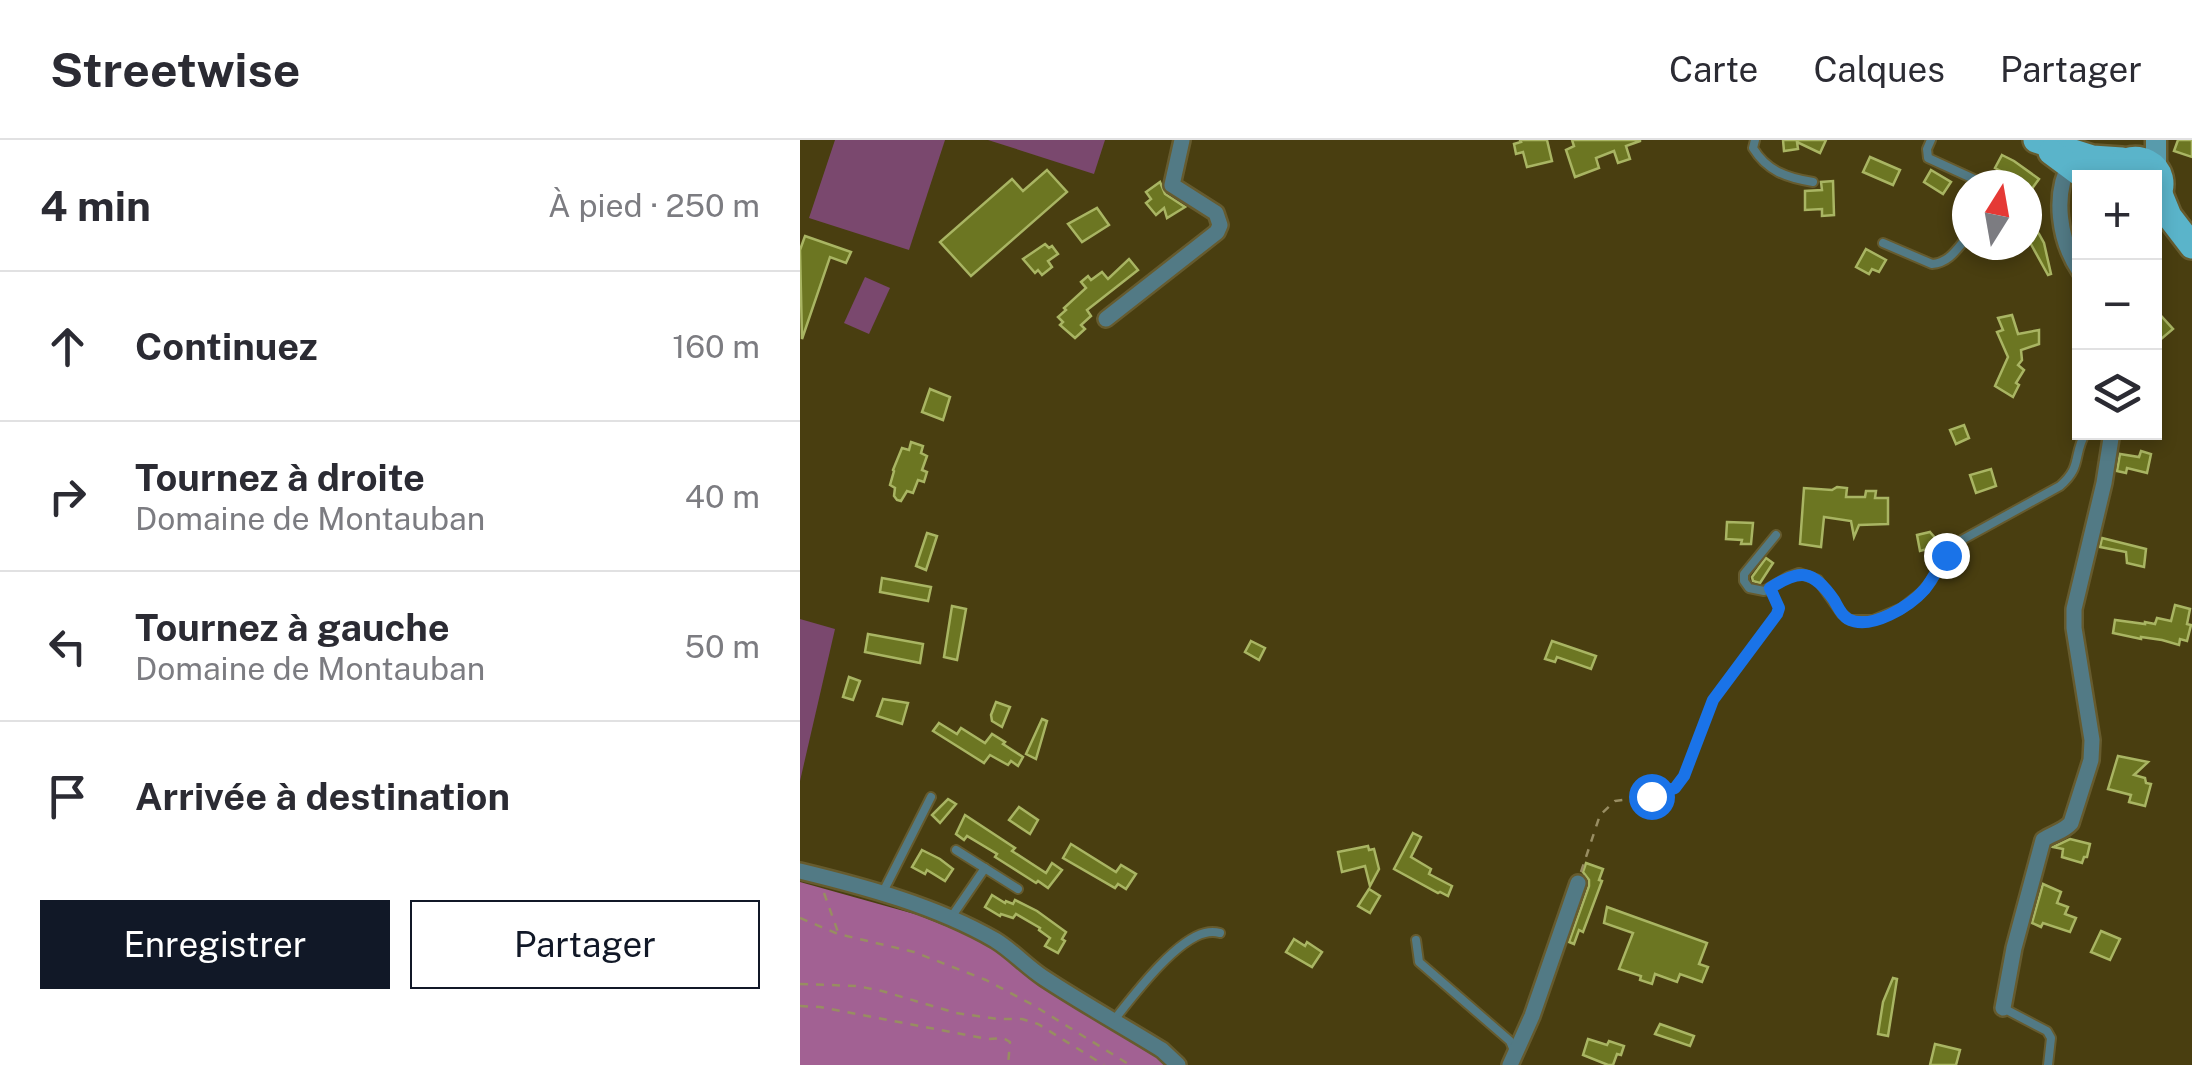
<!DOCTYPE html>
<html lang="fr">
<head>
<meta charset="utf-8">
<style>
	:root { --surface:#fff; --page:#f7f7f7; --text:#2b2b33; --muted:#7c7c81; --line:#e1e1e2; --accent:#111827 }
	body { margin:0; font-family:"Public Sans",sans-serif; background:var(--page); color:var(--text) }
	.controls { position:absolute; right:30px; top:30px; display:grid; overflow:hidden; border-radius:0px; box-shadow:0 5px 15px #0003 }
	.controls button { width:90px; height:90px; display:grid; place-items:center; padding:0; border:0; border-bottom:2px solid var(--line); background:var(--surface); color:var(--text); font:50px sans-serif }
	.compass { position:absolute; left:1152px; top:30px; width:90px; height:90px; border-radius:50%; background:var(--surface); box-shadow:0 5px 15px #0003; rotate:11deg }
	.stop { position:absolute; width:30px; height:30px; margin:-22px; border:8px solid #1a73e8; border-radius:50%; background:#fff }
	.stop.end { background:#1a73e8; border-color:#fff; box-shadow:0 2px 10px #0008 }
	.list { margin:0; padding:0; list-style:none }
	h2 { display:flex; justify-content:space-between; align-items:center; height:130px; margin:0; padding:0 40px; font-size:42px }
	h2 small { font-size:32px; font-weight:400; color:var(--muted) }
	.list li { display:grid; grid-template-columns:65px 1fr auto; gap:30px; align-items:center; box-sizing:border-box; height:150px; padding:0 40px; border-top:2px solid var(--line) }
	.list b { display:block; font-size:38px; white-space:nowrap }
	.list p { margin:0; font-size:32px; white-space:nowrap; color:var(--muted) }
	.list em { font-size:32px; font-style:normal; color:var(--muted) }
	.actions { display:flex; gap:20px; padding:30px 40px }
	.actions a { flex:1; padding:22px 0; border:2px solid var(--accent); border-radius:0px; text-align:center; font-size:35px; color:var(--accent) }
	.actions .main { background:var(--accent); color:#fff }
	.icon { flex:none; width:55px; height:55px; fill:none; stroke:currentColor; stroke-width:2; stroke-linecap:round; stroke-linejoin:round }
	.map { position:relative; flex:none; width:1392px; height:925px; overflow:hidden }
	header { display:flex; align-items:center; gap:60px; box-sizing:border-box; height:140px; padding:0 50px; background:var(--surface); border-bottom:2px solid var(--line) }
	header strong { font-size:48px }
	nav { display:flex; gap:55px; margin-inline-start:auto; font-size:35px }
	main { display:flex }
	aside { flex:1; background:var(--surface) }
	.map>svg:first-child { display:block }
	.green { fill:#7a486e }
	.forest { fill:#a26193 }
	.building { fill:#6c7622; stroke:#a9b563; stroke-width:2.5 }
	.lines { fill:none; stroke-linecap:round; stroke-linejoin:round }
	.service-casing { stroke:#665b2e; stroke-width:12 }
	.minor-casing { stroke:#665b2e; stroke-width:20 }
	.secondary-casing { stroke:#665b2e; stroke-width:25 }
	.primary-casing { stroke:#665b2e; stroke-width:30 }
	.path { stroke:#988d62; stroke-width:2.5; stroke-dasharray:8 8; stroke-linecap:butt }
	.service { stroke:#527a85; stroke-width:8 }
	.minor { stroke:#527a85; stroke-width:15 }
	.secondary { stroke:#589bac; stroke-width:20 }
	.primary { stroke:#5ab4ca; stroke-width:25 }
	.route { stroke:#1a73e8; stroke-width:12 }
</style>
</head>
<body>
<header>
<strong>Streetwise</strong>
<nav><a>Carte</a><a>Calques</a><a>Partager</a></nav>
</header>
<main>
<aside>
<h2>4 min<small>À pied · 250 m</small></h2>
<ul class="list">
<li><svg class="icon" aria-label="ahead" viewBox="0 0 24 24"><path d="M12 20V5M6 11l6-6 6 6"/></svg><div><b>Continuez</b></div><em>160 m</em></li>
<li><svg class="icon" aria-label="right" viewBox="0 0 24 24"><path d="M7 20v-9h11M14 6l5 5-5 5"/></svg><div><b>Tournez à droite</b><p>Domaine de Montauban</p></div><em>40 m</em></li>
<li><svg class="icon" aria-label="left" viewBox="0 0 24 24"><path d="M17 20v-9H6M10 6l-5 5 5 5"/></svg><div><b>Tournez à gauche</b><p>Domaine de Montauban</p></div><em>50 m</em></li>
<li><svg class="icon" aria-label="arrive" viewBox="0 0 24 24"><path d="M6 21V4h12l-3 4 3 4H6"/></svg><div><b>Arrivée à destination</b></div></li>
</ul>
<div class="actions"><a class="main">Enregistrer</a><a>Partager</a></div>
</aside>
<div class="map">
<svg width="1392" height="925" viewBox="0 0 1392 925">
	<rect width="100%" height="100%" fill="#493e10"/>
	<g class="green">
		<path d="M 35,0 L 145,0 L 109,110 L 9,78 Z"/>
		<path d="M 188,0 L 305,0 L 294,34 Z"/>
		<path d="M 65,137 L 90,148 L 69,194 L 44,183 Z"/>
		<path d="M 0,479 L 35,489 L 0,641 Z"/>
	</g>
	<path class="forest" d="M 0,742 L 118,775 L 158,791 L 195,809 L 314,883 L 370,925 L 0,925 Z"/>
	<g class="building">
		<path d="M 720,0 L 747,0 L 752,21 L 727,27 L 723,12 L 716,14 L 714,4 L 721,2 Z"/>
		<path d="M 772,0 L 840,0 L 840,1 L 826,6 L 830,19 L 818,23 L 814,11 L 796,18 L 799,28 L 775,37 L 766,10 L 774,6 Z"/>
		<path d="M 983,0 L 1026,0 L 1020,13 L 997,2 L 998,9 L 984,11 Z"/>
		<path d="M 1378,0 L 1392,0 L 1392,17 L 1374,11 Z"/>
		<path d="M 1202,15 L 1214,21 L 1239,39 L 1231,50 L 1227,45 L 1195,28 Z"/>
		<path d="M 1070,17 L 1100,30 L 1093,45 L 1063,32 Z"/>
		<path d="M 247,30 L 267,52 L 171,136 L 140,102 L 212,39 L 223,51 Z"/>
		<path d="M 1131,30 L 1151,42 L 1143,54 L 1124,42 Z"/>
		<path d="M 1033,41 L 1034,75 L 1022,76 L 1022,69 L 1005,70 L 1005,51 L 1022,50 L 1021,42 Z"/>
		<path d="M 360,42 L 365,54 L 385,67 L 367,78 L 364,68 L 356,75 L 346,63 L 351,59 L 346,52 Z"/>
		<path d="M 297,68 L 309,85 L 282,102 L 268,84 Z"/>
		<path d="M 1227,80 L 1239,94 L 1244,103 L 1251,134 L 1248,135 L 1227,97 Z"/>
		<path d="M 5,96 L 51,112 L 46,123 L 30,117 L 2,199 L 0,110 Z"/>
		<path d="M 245,104 L 249,108 L 252,106 L 258,114 L 248,121 L 252,127 L 242,135 L 238,130 L 235,133 L 223,119 Z"/>
		<path d="M 1066,109 L 1086,120 L 1079,132 L 1072,129 L 1069,134 L 1056,127 Z"/>
		<path d="M 329,119 L 338,130 L 287,170 L 291,176 L 281,185 L 285,189 L 275,198 L 260,185 L 263,182 L 258,177 L 266,170 L 264,168 L 286,148 L 281,142 L 288,136 L 291,140 L 302,132 L 308,139 Z"/>
		<path d="M 1354,168 L 1373,189 L 1354,205 Z"/>
		<path d="M 1212,175 L 1218,194 L 1239,190 L 1239,204 L 1221,210 L 1222,220 L 1218,225 L 1224,230 L 1216,243 L 1219,245 L 1213,257 L 1195,246 L 1208,217 L 1197,192 L 1203,190 L 1198,178 Z"/>
		<path d="M 130,249 L 150,257 L 143,280 L 122,272 Z"/>
		<path d="M 1164,285 L 1169,298 L 1156,304 L 1150,290 Z"/>
		<path d="M 111,302 L 123,306 L 121,313 L 127,316 L 122,330 L 127,332 L 124,342 L 118,340 L 113,353 L 107,351 L 101,361 L 97,360 L 94,356 L 95,348 L 90,345 L 94,331 L 93,330 L 102,308 L 109,310 Z"/>
		<path d="M 1341,311 L 1351,314 L 1347,333 L 1327,328 L 1326,333 L 1317,331 L 1320,314 L 1339,317 Z"/>
		<path d="M 1191,329 L 1196,346 L 1176,353 L 1170,335 Z"/>
		<path d="M 1037,347 L 1047,348 L 1046,357 L 1065,357 L 1066,351 L 1076,351 L 1075,358 L 1088,358 L 1088,384 L 1059,385 L 1054,397 L 1051,381 L 1024,377 L 1021,407 L 1000,404 L 1004,348 L 1032,350 Z"/>
		<path d="M 927,382 L 953,383 L 951,404 L 941,404 L 942,400 L 926,399 Z"/>
		<path d="M 1130,392 L 1138,401 L 1130,402 L 1131,408 L 1120,411 L 1117,395 Z"/>
		<path d="M 127,393 L 137,396 L 126,430 L 116,426 Z"/>
		<path d="M 1302,398 L 1346,409 L 1344,427 L 1327,423 L 1326,412 L 1300,407 Z"/>
		<path d="M 966,418 L 973,423 L 960,443 L 953,441 L 952,437 Z"/>
		<path d="M 82,438 L 131,447 L 128,461 L 80,452 Z"/>
		<path d="M 1375,465 L 1390,469 L 1387,484 L 1391,485 L 1387,501 L 1380,499 L 1379,505 L 1362,500 L 1341,497 L 1341,499 L 1313,493 L 1315,480 L 1345,484 L 1345,482 L 1355,484 L 1357,478 L 1371,481 Z"/>
		<path d="M 152,466 L 166,469 L 157,520 L 144,517 Z"/>
		<path d="M 68,494 L 123,504 L 120,523 L 65,512 Z"/>
		<path d="M 451,501 L 465,508 L 459,520 L 445,512 Z"/>
		<path d="M 752,501 L 796,516 L 791,529 L 757,517 L 755,522 L 745,519 Z"/>
		<path d="M 49,537 L 60,541 L 53,560 L 43,557 Z"/>
		<path d="M 83,559 L 108,563 L 102,584 L 77,576 Z"/>
		<path d="M 196,562 L 210,567 L 202,587 L 192,581 L 191,575 Z"/>
		<path d="M 242,579 L 247,581 L 236,619 L 226,614 Z"/>
		<path d="M 139,583 L 157,594 L 161,588 L 185,603 L 192,594 L 205,602 L 203,604 L 223,617 L 218,626 L 211,621 L 208,625 L 190,615 L 184,623 L 133,591 Z"/>
		<path d="M 1318,616 L 1348,622 L 1334,635 L 1345,638 L 1346,643 L 1351,644 L 1345,666 L 1329,662 L 1331,655 L 1308,649 Z"/>
		<path d="M 148,659 L 156,664 L 140,683 L 132,675 Z"/>
		<path d="M 219,667 L 238,680 L 230,694 L 209,680 Z"/>
		<path d="M 165,675 L 215,708 L 212,711 L 246,733 L 252,723 L 262,730 L 248,748 L 238,741 L 236,743 L 195,717 L 197,714 L 167,696 L 164,700 L 156,694 Z"/>
		<path d="M 613,693 L 621,697 L 611,717 L 631,729 L 629,734 L 652,746 L 648,756 L 640,752 L 638,753 L 594,729 Z"/>
		<path d="M 1270,699 L 1290,704 L 1287,717 L 1284,717 L 1282,723 L 1262,717 L 1263,709 L 1253,707 Z"/>
		<path d="M 271,704 L 316,732 L 321,725 L 336,734 L 326,749 L 318,744 L 315,748 L 263,718 Z"/>
		<path d="M 568,706 L 569,710 L 574,709 L 579,729 L 570,746 L 565,726 L 542,732 L 538,712 Z"/>
		<path d="M 122,710 L 140,719 L 153,729 L 145,741 L 127,730 L 125,734 L 112,727 Z"/>
		<path d="M 786,723 L 803,729 L 799,740 L 802,741 L 783,792 L 779,790 L 774,804 L 769,802 L 789,746 L 789,740 L 783,732 Z"/>
		<path d="M 1243,744 L 1261,752 L 1257,763 L 1268,767 L 1265,774 L 1276,778 L 1270,792 L 1243,783 L 1241,787 L 1232,783 Z"/>
		<path d="M 569,749 L 580,756 L 570,773 L 558,766 Z"/>
		<path d="M 192,755 L 205,763 L 206,761 L 213,764 L 215,760 L 237,771 L 266,792 L 262,799 L 265,801 L 258,813 L 245,806 L 250,798 L 239,790 L 240,788 L 216,774 L 213,778 L 201,774 L 200,776 L 185,767 Z"/>
		<path d="M 807,767 L 907,803 L 899,824 L 908,827 L 902,842 L 880,834 L 877,842 L 855,834 L 852,844 L 840,840 L 841,836 L 819,829 L 833,793 L 804,783 Z"/>
		<path d="M 1301,791 L 1320,799 L 1310,820 L 1291,812 Z"/>
		<path d="M 494,799 L 505,806 L 507,802 L 522,812 L 512,827 L 486,812 Z"/>
		<path d="M 1093,838 L 1097,839 L 1088,896 L 1078,894 L 1083,862 Z"/>
		<path d="M 860,884 L 894,896 L 890,906 L 855,894 Z"/>
		<path d="M 788,899 L 807,905 L 809,901 L 824,906 L 821,915 L 817,914 L 813,925 L 808,925 L 783,915 Z"/>
		<path d="M 1135,904 L 1160,910 L 1156,925 L 1130,925 Z"/>
	</g>
	<g class="lines">
		<g class="service-casing">
			<g id="service">
				<path d="M 955,0 L 953,8 C 967,31 987,38 1013,42"/>
				<path d="M 1131,0 L 1127,9 L 1128,18 L 1187,45"/>
				<path d="M 1083,103 L 1132,124 C 1149,123 1157,109 1167,97"/>
				<path d="M 976,395 L 944,434 L 944,441 L 949,448 L 964,451 L 988,437 L 999,433 L 1018,440 L 1042,474 L 1050,480 L 1073,480 L 1102,468 L 1121,453 L 1131,441 L 1149,407 L 1260,346 C 1283,326 1272,316 1286,292"/>
				<path d="M 156,710 L 218,749"/>
				<path d="M 82,754 L 131,657"/>
				<path d="M 150,779 L 185,728"/>
				<path d="M 616,800 L 619,822 L 710,901 L 715,913"/>
				<path d="M 1203,868 L 1247,891 L 1251,898 L 1248,925"/>
				<path d="M 314,880 C 333,856 375,800 405,793 C 409,792 416,792 420,793"/>
			</g>
		</g>
		<g class="minor-casing">
			<g id="minor">
				<path d="M 1271,22 C 1252,54 1259,101 1280,132"/>
				<path d="M 306,179 L 417,92 L 420,85 L 416,73 L 372,45 L 382,0"/>
				<path d="M 0,731 C 66,747 136,766 195,800 C 213,811 227,827 244,838 C 282,863 323,886 362,910 L 378,925"/>
				<path d="M 1203,868 L 1214,808 L 1243,700 C 1253,693 1263,692 1271,683 L 1291,620 L 1292,600 L 1274,488 L 1274,469 L 1304,343 L 1312,292"/>
				<path d="M 710,925 L 732,876 L 778,743"/>
			</g>
		</g>
		<g class="secondary-casing">
			<path id="secondary" d="M 1356,27 L 1356,0"/>
		</g>
		<g class="primary-casing">
			<g id="primary">
				<path d="M 1236,0 L 1292,18 L 1322,20"/>
				<path d="M 1251,12 L 1286,38"/>
				<path d="M 1309,38 C 1326,0 1380,26 1354,63"/>
				<path d="M 1360,54 L 1369,76 L 1392,106"/>
			</g>
		</g>
		<g class="path">
			<path d="M 781,732 L 800,675 L 815,661 L 851,656 L 875,648 L 884,636 L 913,561 L 977,474 L 979,468 L 975,458"/>
			<path d="M 24,753 L 38,792"/>
			<path d="M 0,778 L 38,794 L 114,812 L 186,840 L 233,865 L 330,925"/>
			<path d="M 0,844 L 57,846 L 82,851 L 156,873 L 198,879 L 222,879 L 238,884 L 304,925"/>
			<path d="M 0,866 L 20,867 L 188,899 L 203,898 L 210,902 L 208,925"/>
		</g>
		<use href="#service" class="service"/>
		<use href="#minor" class="minor"/>
		<use href="#secondary" class="secondary"/>
		<use href="#primary" class="primary"/>
	</g>
	<g class="lines">
		<path class="route" d="M 851,656 L 875,648 L 884,636 L 913,560 L 977,474 L 979,468 L 970,448 C 1000,429 1012,429 1034,460 C 1038,467 1041,475 1048,479 C 1071,491 1110,466 1125,449 C 1133,439 1139,426 1146,415"/>
	</g>
</svg>
<div class="controls">
<button>+</button>
<button>−</button>
<button><svg class="icon" aria-label="layers" viewBox="0 0 24 24"><path d="M12 4l9 5-9 5-9-5zM3 14l9 5 9-5"/></svg></button>
</div>
<svg class="compass" viewBox="-18 -18 36 36"><path d="M0-13l5 13h-10z" fill="#e53935"/><path d="M0 13l5-13h-10z" fill="#7c7c81"/></svg>
<div class="stop" style="left:851px;top:656px"></div>
<div class="stop end" style="left:1146px;top:415px"></div>
</div>
</main>
</body>
</html>
